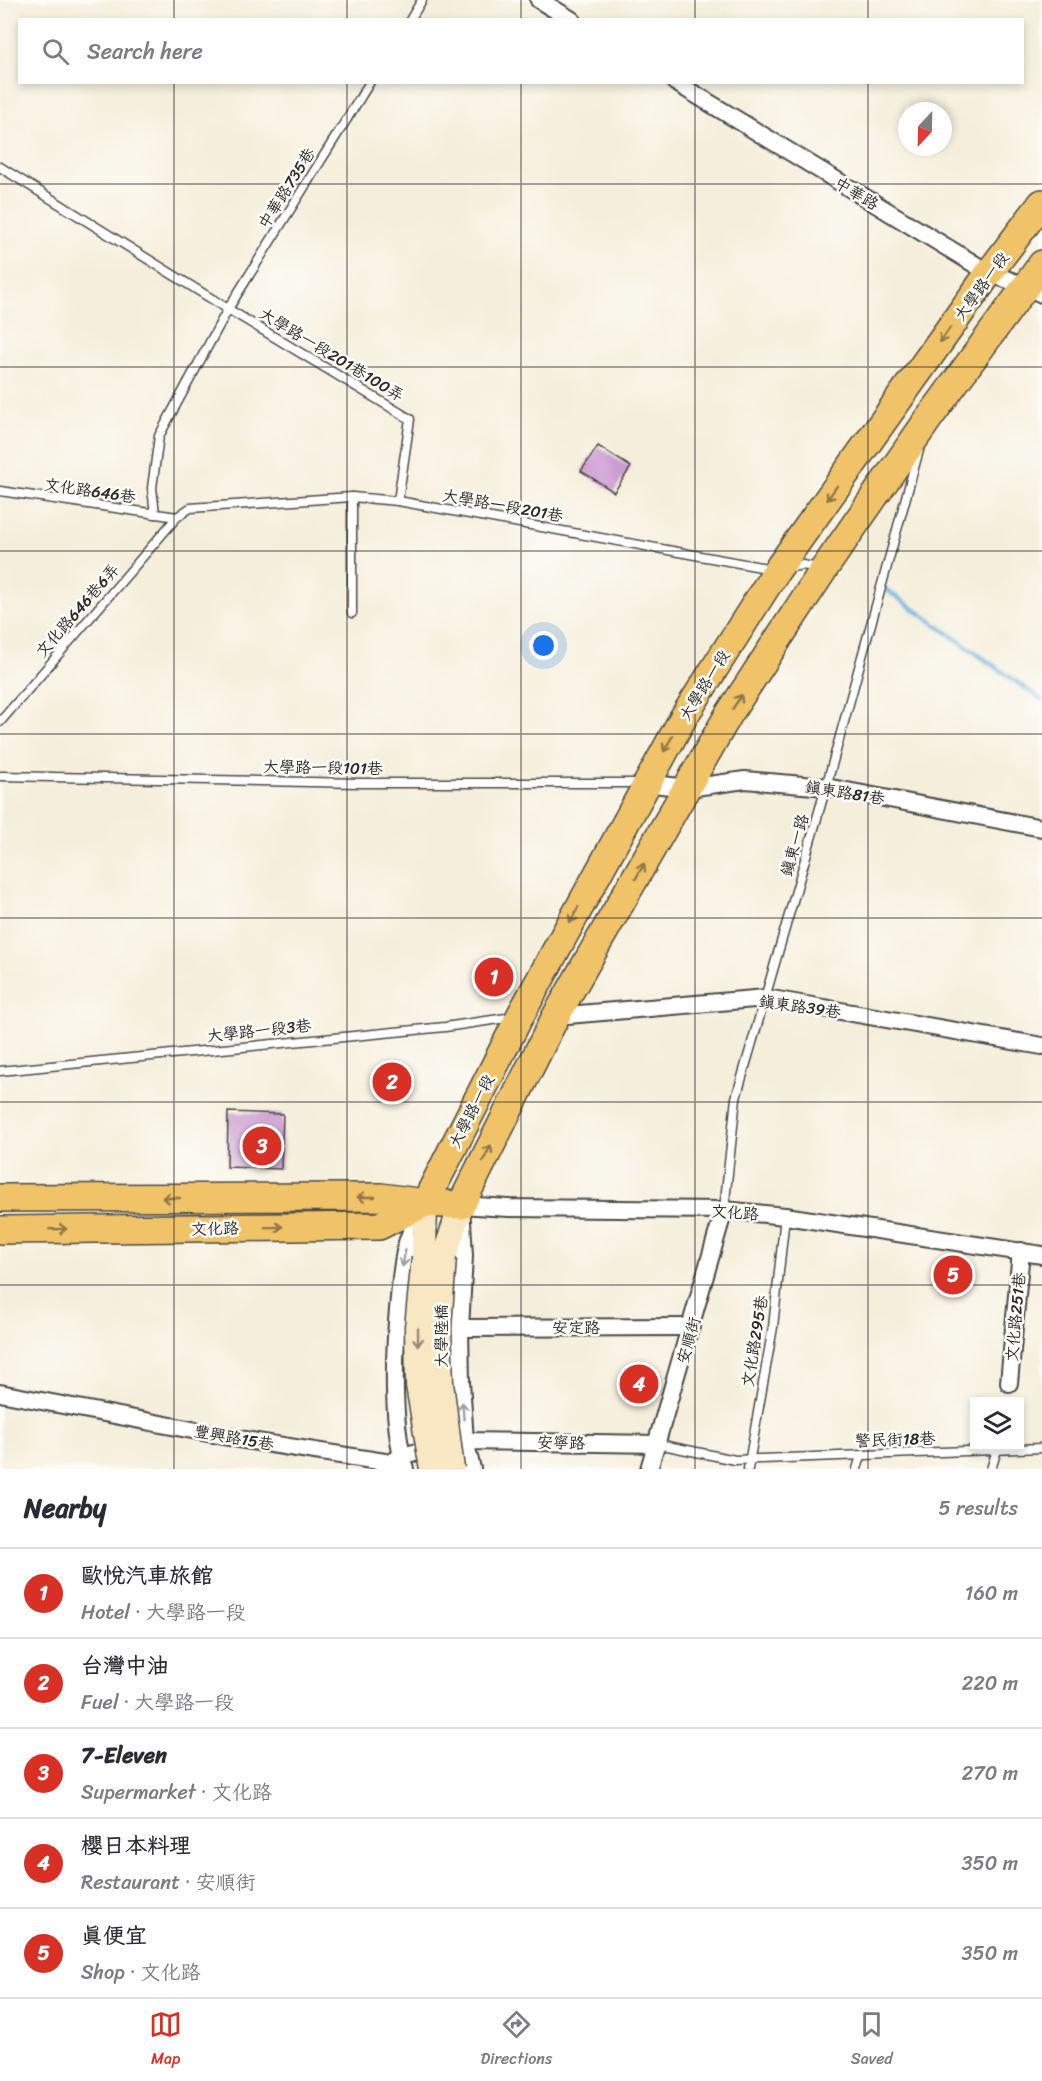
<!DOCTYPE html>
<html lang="en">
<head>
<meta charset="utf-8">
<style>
	:root { --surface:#fff; --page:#f7f7f7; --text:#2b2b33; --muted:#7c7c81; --line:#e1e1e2; --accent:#d93025 }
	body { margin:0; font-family:Sriracha,"LXGW WenKai TC",sans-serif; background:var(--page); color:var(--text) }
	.controls { position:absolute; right:18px; bottom:18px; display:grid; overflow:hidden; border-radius:0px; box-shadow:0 3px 9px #0003 }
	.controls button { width:54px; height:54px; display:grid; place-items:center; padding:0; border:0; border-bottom:2px solid var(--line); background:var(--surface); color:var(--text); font:30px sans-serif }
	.compass { position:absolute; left:898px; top:102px; width:54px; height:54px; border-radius:50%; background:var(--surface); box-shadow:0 3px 9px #0003; rotate:202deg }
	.you { position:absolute; left:544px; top:646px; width:21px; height:21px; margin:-15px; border:4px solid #fff; border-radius:50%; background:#1a73e8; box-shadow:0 0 0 9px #1a73e833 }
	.badge { display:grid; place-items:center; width:39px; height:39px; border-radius:50%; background:var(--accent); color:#fff; font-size:20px; font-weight:700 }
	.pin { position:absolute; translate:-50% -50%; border:3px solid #fff; box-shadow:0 2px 6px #0006 }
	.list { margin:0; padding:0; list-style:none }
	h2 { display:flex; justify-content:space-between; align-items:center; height:78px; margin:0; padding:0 24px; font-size:26px }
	h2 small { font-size:20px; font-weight:400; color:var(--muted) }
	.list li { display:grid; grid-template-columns:39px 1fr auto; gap:18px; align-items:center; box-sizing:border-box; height:90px; padding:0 24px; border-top:2px solid var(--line) }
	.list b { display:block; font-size:22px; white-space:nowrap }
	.list p { margin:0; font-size:20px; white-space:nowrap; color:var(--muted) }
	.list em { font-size:20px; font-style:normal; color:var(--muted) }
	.icon { flex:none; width:33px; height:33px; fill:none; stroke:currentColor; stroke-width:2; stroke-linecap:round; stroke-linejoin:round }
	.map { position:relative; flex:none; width:1042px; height:1469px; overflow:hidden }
	.search { position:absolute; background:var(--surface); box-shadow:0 3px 9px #0003; left:18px; right:18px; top:18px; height:66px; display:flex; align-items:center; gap:15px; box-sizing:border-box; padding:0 21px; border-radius:0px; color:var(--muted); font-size:22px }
	.sheet { height:528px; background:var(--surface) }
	nav { display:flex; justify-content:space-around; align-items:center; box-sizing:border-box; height:84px; border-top:2px solid var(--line); background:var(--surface); font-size:16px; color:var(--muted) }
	nav a { display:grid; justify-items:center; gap:3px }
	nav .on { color:var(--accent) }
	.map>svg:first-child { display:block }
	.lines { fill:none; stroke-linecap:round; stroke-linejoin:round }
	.stream { stroke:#67afde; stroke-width:4.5 }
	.building { fill:#cc9bd2 }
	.lane-casing { stroke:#494845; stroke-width:11 }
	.street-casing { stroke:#494845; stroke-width:20 }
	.secondary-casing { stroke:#494845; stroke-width:27 }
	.primary-casing { stroke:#494845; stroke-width:30 }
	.lane { stroke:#fff; stroke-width:8 }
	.street { stroke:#fff; stroke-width:16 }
	.secondary { stroke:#f9e7c3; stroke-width:24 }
	.primary { stroke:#f0c369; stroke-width:27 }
	.secondary-bridge-casing { stroke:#494845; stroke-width:27; stroke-linecap:butt }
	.secondary-bridge { stroke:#f9e7c3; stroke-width:24 }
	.oneway { stroke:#8e774a }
	.oneway2 { stroke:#a0a0a0 }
	.oneway3 { stroke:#928977 }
	.grid { fill:none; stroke:#2b2b2b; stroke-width:1.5; stroke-opacity:0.55 }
	.labels { text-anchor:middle; stroke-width:5; stroke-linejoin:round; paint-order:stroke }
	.street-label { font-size:16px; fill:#2b2b2b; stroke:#fdfcf7 }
</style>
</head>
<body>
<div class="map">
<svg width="1042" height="1469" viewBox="0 0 1042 1469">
	<rect width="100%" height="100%" fill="#fdfcf7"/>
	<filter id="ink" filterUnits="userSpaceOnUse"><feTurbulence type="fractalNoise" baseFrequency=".0167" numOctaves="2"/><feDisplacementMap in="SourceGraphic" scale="12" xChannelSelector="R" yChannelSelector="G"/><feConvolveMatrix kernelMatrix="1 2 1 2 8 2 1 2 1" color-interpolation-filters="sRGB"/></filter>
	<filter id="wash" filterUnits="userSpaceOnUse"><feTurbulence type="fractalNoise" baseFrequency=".008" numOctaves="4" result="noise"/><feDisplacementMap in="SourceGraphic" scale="24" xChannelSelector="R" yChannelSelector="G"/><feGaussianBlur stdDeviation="1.35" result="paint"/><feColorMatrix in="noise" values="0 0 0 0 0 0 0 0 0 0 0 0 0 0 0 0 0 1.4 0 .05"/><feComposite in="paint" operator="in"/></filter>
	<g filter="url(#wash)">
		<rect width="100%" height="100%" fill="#f5eedb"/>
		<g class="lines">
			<path class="stream" d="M 887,590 L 1042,700"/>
		</g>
		<g id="blocks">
			<g class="building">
				<path d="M 598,446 L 631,467 L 614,492 L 581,471 Z"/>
				<path d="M 228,1112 L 283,1114 L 281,1169 L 227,1167 Z"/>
			</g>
		</g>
	</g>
	<g filter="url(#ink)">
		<use href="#blocks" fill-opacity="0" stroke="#494845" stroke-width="1.5"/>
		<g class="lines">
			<g class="lane-casing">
				<g id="lane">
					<path d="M 410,20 L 422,0"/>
					<path d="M 0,167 L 228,309 L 410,419 L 398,501"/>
					<path d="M 0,491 L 177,517"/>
					<path d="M 352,497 L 352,613"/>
					<path d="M 155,514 L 152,488 L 159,436 L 228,309 L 370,82"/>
					<path d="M 787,568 L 802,565 L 819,568"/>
					<path d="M 0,722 L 177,517 L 190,508 L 352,497 L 398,501 L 772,569"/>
					<path d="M 0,776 L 360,783 L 641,783"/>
					<path d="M 0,1071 L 445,1027 L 513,1017"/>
					<path d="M 724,1210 L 736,1098 L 826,787 L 919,450"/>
					<path d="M 658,1444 L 735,1460 L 1042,1448"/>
					<path d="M 748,1469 L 773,1327 L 785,1216"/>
					<path d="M 857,1469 L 861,1456"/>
					<path d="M 991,1469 L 997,1450"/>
				</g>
			</g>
			<g class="street-casing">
				<g id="street">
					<path d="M 539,0 L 572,20"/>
					<path d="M 675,82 L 989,273 L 1025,286 L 1042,294"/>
					<path d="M 645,783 L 688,788 L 745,780 L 826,787 L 1042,828"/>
					<path d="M 556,1016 L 766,998 L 1042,1046"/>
					<path d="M 460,1328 L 691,1327"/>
					<path d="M 1009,1383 L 1021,1251"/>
					<path d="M 0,1393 L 239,1439 L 391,1463 L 401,1456 L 465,1441 L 658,1444"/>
					<path d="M 405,1469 C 391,1419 394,1350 399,1298 C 401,1280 402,1261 407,1243 C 410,1232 417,1220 422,1209"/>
					<path d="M 472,1469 L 465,1441 L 461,1382 L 460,1328 L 464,1256 L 461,1205 L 508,1208 L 724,1210 L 785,1216 L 1042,1255"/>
					<path d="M 649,1469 L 724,1210"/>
				</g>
			</g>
			<g class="secondary-casing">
				<g id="secondary">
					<path d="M 424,1257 L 425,1203"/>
					<path d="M 444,1257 L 461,1205"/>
				</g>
			</g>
			<g class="primary-casing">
				<g id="primary">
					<path d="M 0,1198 L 381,1197 L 425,1203 L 461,1205 L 556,1016 L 729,714 L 824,569 L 927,421 L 1042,264"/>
					<path d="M 425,1203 L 520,1016 L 683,718 L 777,570 L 989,273 L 1042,203"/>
					<path d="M 0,1230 L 379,1226 L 425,1203"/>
				</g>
			</g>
			<use href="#lane" class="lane"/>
			<use href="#street" class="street"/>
			<use href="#secondary" class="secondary"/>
			<use href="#primary" class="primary"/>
			<g class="secondary-bridge-casing">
				<g id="secondary-bridge">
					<path d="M 424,1257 L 417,1327 L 418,1385 L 432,1469"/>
					<path d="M 444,1257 L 439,1328 L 441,1383 L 452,1469"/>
				</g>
			</g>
			<use href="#secondary-bridge" class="secondary-bridge"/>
		</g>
		<defs><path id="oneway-shaft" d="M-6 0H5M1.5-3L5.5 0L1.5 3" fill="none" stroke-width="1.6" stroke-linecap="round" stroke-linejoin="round" transform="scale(1.5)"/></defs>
		<g class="oneway">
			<use href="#oneway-shaft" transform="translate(945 335) rotate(125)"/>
			<use href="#oneway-shaft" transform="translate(832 493) rotate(125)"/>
			<use href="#oneway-shaft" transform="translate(737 702) rotate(-57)"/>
			<use href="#oneway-shaft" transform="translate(668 744) rotate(120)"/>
			<use href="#oneway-shaft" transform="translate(640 871) rotate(-60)"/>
			<use href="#oneway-shaft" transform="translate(574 915) rotate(118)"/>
			<use href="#oneway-shaft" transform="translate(487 1153) rotate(-63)"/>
			<use href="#oneway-shaft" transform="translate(366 1197) rotate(180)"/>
			<use href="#oneway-shaft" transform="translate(171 1198) rotate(180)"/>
			<use href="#oneway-shaft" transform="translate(274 1227) rotate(-1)"/>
			<use href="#oneway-shaft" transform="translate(58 1229) rotate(-1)"/>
		</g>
		<g class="oneway2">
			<use href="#oneway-shaft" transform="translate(404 1258) rotate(100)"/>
			<use href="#oneway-shaft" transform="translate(463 1411) rotate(-94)"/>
		</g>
		<use class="oneway3" href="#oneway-shaft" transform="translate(418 1337) rotate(90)"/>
	</g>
	<path class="grid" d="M 174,0 L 174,20M 347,0 L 347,20M 521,0 L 521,20M 695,0 L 695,20M 868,0 L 868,20M 174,82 L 174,1469M 347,82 L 347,1469M 521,82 L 521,1469M 695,82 L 695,1469M 868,82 L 868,1469M 0,184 L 1042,184M 0,367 L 1042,367M 0,551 L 1042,551M 0,734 L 1042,734M 0,918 L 1042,918M 0,1102 L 1042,1102M 0,1285 L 1042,1285"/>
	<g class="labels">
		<g class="street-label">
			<text transform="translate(286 188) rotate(-58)" y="6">中華路735巷</text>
			<text transform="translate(857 193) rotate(31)" y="6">中華路</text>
			<text transform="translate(981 286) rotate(-54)" y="6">大學路一段</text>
			<text transform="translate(332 354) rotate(31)" y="6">大學路一段201巷100弄</text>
			<text transform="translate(90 490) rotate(8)" y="6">文化路646巷</text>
			<text transform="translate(503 505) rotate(10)" y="6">大學路一段201巷</text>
			<text transform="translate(77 610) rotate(-49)" y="6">文化路646巷6弄</text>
			<text transform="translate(704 685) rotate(-58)" y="6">大學路一段</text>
			<text transform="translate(323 767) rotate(1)" y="6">大學路一段101巷</text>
			<text transform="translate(845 792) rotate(9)" y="6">鎮東路81巷</text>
			<text transform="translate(794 845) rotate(-74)" y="6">鎮東一路</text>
			<text transform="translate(800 1006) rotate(8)" y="6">鎮東路39巷</text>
			<text transform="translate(259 1030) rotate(-6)" y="6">大學路一段3巷</text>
			<text transform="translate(471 1111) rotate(-63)" y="6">大學路一段</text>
			<text transform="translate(735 1212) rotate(4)" y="6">文化路</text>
			<text transform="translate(215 1228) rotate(-1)" y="6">文化路</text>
			<text transform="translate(1015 1317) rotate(-85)" y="6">文化路251巷</text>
			<text x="576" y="1333">安定路</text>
			<text transform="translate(441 1336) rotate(-90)" y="6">大學陸橋</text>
			<text transform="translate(688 1340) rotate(-74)" y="6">安順街</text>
			<text transform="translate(754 1341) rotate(-81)" y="6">文化路295巷</text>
			<text transform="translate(234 1437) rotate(10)" y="6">豐興路15巷</text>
			<text transform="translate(895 1439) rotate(-2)" y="6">警民街18巷</text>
			<text transform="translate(561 1442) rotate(1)" y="6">安寧路</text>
		</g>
	</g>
</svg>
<div class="controls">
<button><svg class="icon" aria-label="layers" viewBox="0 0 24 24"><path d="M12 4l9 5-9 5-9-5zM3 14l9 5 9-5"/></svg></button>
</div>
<svg class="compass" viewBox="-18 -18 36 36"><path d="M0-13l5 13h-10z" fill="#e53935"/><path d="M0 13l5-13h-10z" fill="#7c7c81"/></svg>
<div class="you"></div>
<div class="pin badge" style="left:494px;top:977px">1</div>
<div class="pin badge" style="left:392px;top:1082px">2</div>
<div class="pin badge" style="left:262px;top:1146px">3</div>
<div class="pin badge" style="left:639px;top:1384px">4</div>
<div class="pin badge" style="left:953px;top:1275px">5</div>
<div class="search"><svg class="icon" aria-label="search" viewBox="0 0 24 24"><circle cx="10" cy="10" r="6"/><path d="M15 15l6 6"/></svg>Search here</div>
</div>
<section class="sheet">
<h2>Nearby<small>5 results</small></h2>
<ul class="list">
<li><span class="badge">1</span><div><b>歐悅汽車旅館</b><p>Hotel · 大學路一段</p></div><em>160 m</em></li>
<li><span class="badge">2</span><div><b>台灣中油</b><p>Fuel · 大學路一段</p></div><em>220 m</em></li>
<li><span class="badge">3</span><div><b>7-Eleven</b><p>Supermarket · 文化路</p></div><em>270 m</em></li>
<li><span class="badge">4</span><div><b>櫻日本料理</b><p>Restaurant · 安順街</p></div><em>350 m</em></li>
<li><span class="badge">5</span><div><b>真便宜</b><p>Shop · 文化路</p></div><em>350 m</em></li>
</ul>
</section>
<nav>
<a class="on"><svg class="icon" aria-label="map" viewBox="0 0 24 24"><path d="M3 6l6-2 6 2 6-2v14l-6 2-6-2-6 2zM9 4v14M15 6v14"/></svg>Map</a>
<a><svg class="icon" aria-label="directions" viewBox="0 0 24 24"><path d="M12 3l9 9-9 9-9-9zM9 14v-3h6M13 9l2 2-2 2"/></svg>Directions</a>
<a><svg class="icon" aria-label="saved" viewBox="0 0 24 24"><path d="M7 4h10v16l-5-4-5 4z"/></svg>Saved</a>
</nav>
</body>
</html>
